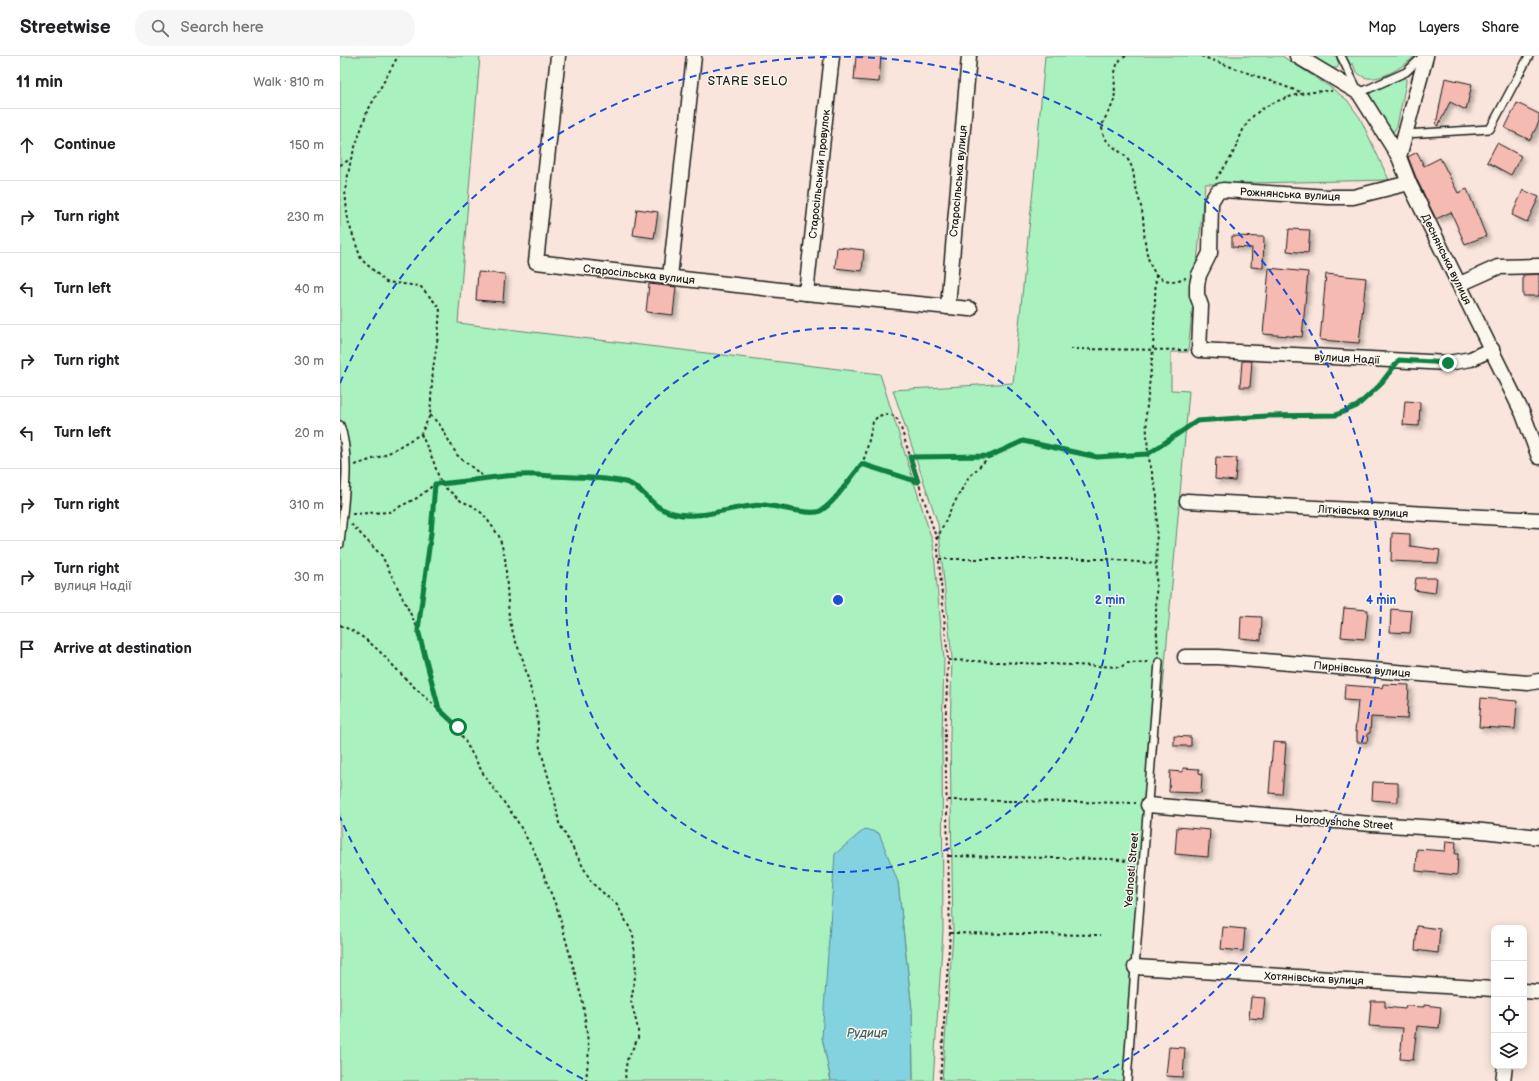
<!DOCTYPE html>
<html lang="en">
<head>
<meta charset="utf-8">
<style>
	:root { --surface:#fff; --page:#f6f6f6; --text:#202124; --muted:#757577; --line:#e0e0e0 }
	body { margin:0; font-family:"Balsamiq Sans",sans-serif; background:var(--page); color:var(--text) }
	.controls { position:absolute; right:12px; bottom:12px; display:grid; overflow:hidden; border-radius:8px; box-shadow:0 2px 10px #0003 }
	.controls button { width:36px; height:36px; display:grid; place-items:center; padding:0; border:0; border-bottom:1px solid var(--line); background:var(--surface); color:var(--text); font:20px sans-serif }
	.stop { position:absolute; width:12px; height:12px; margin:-9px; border:3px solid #0b8043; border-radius:50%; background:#fff }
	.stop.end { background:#0b8043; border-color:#fff; box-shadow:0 1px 4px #0008 }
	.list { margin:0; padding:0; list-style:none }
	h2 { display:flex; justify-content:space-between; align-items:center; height:52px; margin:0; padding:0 16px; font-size:17px }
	h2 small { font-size:13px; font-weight:400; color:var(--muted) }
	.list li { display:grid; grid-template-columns:26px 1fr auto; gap:12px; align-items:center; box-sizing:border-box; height:72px; padding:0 16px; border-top:1px solid var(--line) }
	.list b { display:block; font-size:15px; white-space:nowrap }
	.list p { margin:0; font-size:13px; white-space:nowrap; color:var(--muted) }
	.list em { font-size:13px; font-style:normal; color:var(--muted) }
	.icon { flex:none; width:22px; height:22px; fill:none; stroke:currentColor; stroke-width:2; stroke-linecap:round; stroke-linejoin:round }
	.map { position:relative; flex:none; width:1199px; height:1025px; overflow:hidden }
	header { display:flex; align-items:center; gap:24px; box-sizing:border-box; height:56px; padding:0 20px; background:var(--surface); border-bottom:1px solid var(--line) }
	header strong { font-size:19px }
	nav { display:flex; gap:22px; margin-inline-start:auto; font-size:14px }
	.search { width:280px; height:36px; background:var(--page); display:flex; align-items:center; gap:10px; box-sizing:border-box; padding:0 14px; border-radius:16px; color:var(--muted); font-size:15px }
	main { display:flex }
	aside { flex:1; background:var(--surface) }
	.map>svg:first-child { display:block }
	.green { fill:#a9f2bf; stroke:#62876e }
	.water { fill:#83d2e0; stroke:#5a8992 }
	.building { fill:#f5bab2; stroke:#1c1c1c; filter:url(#shadow) }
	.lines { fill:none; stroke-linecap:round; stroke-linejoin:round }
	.service-casing { stroke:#1c1c1c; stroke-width:10 }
	.minor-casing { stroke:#1c1c1c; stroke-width:17 }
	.path { stroke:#1c1c1c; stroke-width:2; stroke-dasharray:3 3; stroke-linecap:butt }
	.service { stroke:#fbf7ec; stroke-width:7 }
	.minor { stroke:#fbf7ec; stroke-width:14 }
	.route { stroke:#0b8043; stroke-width:5 }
	.ring { fill:none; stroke:#1d4ed8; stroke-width:2; stroke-dasharray:7 5 }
	.labels { text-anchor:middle; stroke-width:3; stroke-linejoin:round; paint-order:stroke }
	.street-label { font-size:11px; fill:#1c1c1c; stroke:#fbf7ec }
	.neighbourhood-label { font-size:12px; letter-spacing:1px; fill:#1c1c1c; stroke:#fbf7ec }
	.water-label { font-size:12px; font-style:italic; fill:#405c61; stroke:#fbf7ec }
	.centre { fill:#1d4ed8; stroke:#fbf7ec; stroke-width:2 }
	.ring-label { font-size:12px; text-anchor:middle; font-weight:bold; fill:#1d4ed8; stroke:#fbf7ec; stroke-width:3; stroke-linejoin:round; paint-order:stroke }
</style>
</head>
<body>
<header>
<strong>Streetwise</strong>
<div class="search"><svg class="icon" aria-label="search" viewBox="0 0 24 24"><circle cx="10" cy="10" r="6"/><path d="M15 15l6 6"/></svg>Search here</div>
<nav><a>Map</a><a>Layers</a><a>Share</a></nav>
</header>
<main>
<aside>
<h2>11 min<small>Walk · 810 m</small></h2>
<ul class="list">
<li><svg class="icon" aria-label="ahead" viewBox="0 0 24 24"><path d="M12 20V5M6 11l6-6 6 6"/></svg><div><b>Continue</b></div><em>150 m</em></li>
<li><svg class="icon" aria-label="right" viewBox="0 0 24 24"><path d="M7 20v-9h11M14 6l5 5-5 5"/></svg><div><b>Turn right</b></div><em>230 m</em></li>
<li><svg class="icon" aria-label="left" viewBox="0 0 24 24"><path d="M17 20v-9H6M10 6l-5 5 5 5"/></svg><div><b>Turn left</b></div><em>40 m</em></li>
<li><svg class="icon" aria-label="right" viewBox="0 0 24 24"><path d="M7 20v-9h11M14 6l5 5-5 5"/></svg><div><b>Turn right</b></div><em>30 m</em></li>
<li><svg class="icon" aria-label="left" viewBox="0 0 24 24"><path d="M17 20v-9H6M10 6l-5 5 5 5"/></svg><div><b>Turn left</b></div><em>20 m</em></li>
<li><svg class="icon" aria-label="right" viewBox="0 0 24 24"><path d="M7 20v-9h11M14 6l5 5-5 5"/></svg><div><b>Turn right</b></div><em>310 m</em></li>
<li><svg class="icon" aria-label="right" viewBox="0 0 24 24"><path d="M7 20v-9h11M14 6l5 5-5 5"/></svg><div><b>Turn right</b><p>вулиця Надії</p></div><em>30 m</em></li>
<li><svg class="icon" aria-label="arrive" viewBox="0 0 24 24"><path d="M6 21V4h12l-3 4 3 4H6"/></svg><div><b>Arrive at destination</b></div></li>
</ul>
</aside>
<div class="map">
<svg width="1199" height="1025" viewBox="0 0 1199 1025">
	<defs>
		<filter id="shadow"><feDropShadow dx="3.5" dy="3.5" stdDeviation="2" flood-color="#0004"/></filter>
	</defs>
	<rect width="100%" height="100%" fill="#f9e5db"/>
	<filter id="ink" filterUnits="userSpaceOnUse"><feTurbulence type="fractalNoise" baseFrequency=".025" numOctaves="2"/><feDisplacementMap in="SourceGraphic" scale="8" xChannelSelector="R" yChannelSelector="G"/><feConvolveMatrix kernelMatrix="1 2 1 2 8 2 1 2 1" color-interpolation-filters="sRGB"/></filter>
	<g filter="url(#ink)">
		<g class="green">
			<path d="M 0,0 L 140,0 L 118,267 L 540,318 L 593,487 L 604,603 L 602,680 L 603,876 L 593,1025 L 573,1025 L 572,954 L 558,826 L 482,981 L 491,1025 L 0,1025 Z"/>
			<path d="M 705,0 L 942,0 L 990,31 L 1007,44 L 1020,62 L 1049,124 L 865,128 L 848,296 L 831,296 L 831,334 L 849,335 L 823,631 L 804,747 L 784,1025 L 602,1025 L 613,878 L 610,679 L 612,602 L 598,468 L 553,334 L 673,327 L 694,124 Z"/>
			<path d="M 965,0 L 996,0 L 999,9 L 997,12 L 991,12 Z"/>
			<path d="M 1005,0 L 1075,0 C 1063,11 1031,33 1017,16 C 1015,15 1014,10 1013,8 L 1009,8 Z"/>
			<path d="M 1061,21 L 1066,22 L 1066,27 L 1057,70 L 1054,75 L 1049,76 L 1027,43 L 1033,33 Z"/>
		</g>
		<path class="water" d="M 525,773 L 539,777 L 558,826 L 572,954 L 573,1025 L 491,1025 L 482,981 L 495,798 Z"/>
		<g class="building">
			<path d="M 516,0 L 541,0 L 539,26 L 514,24 Z"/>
			<path d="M 1105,22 L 1132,28 L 1126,54 L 1110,46 L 1098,70 L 1096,69 Z"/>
			<path d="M 1177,47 L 1199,58 L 1199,66 L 1190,84 L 1165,72 Z"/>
			<path d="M 1157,87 L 1181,100 L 1171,119 L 1147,106 Z"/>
			<path d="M 1077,96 L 1084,110 L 1100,102 L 1118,137 L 1127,133 L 1146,180 L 1125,188 L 1111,156 L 1096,163 L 1077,124 L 1068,101 Z"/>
			<path d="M 1183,134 L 1199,141 L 1187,166 L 1172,159 Z"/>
			<path d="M 297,153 L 318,156 L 314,182 L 293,179 Z"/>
			<path d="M 949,173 L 970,174 L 968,197 L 947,195 Z"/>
			<path d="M 892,180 L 924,181 L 923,212 L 911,211 L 912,192 L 892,191 Z"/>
			<path d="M 497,191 L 524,194 L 522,215 L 495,212 Z"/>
			<path d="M 929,212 L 968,216 L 962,281 L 923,278 Z"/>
			<path d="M 138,216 L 165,218 L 163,246 L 136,244 Z"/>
			<path d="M 986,218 L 1026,222 L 1019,287 L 980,284 Z"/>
			<path d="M 1199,218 L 1199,240 L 1183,240 L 1183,219 Z"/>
			<path d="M 309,228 L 336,231 L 333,259 L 306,256 Z"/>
			<path d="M 902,305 L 912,305 L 910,331 L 900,331 Z"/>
			<path d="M 1065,345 L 1080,346 L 1079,370 L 1063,369 Z"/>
			<path d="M 876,401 L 897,402 L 895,425 L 875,423 Z"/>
			<path d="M 1052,477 L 1070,478 L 1070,490 L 1100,494 L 1098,507 L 1051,505 Z"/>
			<path d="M 1076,522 L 1097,522 L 1095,537 L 1074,534 Z"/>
			<path d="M 1004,552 L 1028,554 L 1025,583 L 1001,581 Z"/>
			<path d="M 1051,553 L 1072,555 L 1070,577 L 1050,576 Z"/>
			<path d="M 901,560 L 922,561 L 921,584 L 900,582 Z"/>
			<path d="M 1043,628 L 1069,629 L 1067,663 L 1031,661 L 1030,677 L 1028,677 L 1027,686 L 1017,686 L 1017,676 L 1015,676 L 1018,645 L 1004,644 L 1005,629 L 1042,632 Z"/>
			<path d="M 1141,642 L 1177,645 L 1175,673 L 1139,671 Z"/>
			<path d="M 834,680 L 851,681 L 851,690 L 834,690 Z"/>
			<path d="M 933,686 L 946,687 L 942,738 L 929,737 Z"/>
			<path d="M 843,712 L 859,713 L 859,717 L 862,718 L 861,737 L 829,736 L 830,715 L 843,716 Z"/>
			<path d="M 1033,726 L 1058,727 L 1058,746 L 1032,744 Z"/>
			<path d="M 837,771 L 870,774 L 868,801 L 835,798 Z"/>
			<path d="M 1106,785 L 1116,786 L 1115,798 L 1118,798 L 1117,819 L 1076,815 L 1077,793 L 1105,795 Z"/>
			<path d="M 1077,870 L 1100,873 L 1098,897 L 1075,894 Z"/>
			<path d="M 883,871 L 905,873 L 903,895 L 881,893 Z"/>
			<path d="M 911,941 L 925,942 L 923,963 L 909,962 Z"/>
			<path d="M 1031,945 L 1045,945 L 1045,951 L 1065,953 L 1066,950 L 1084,951 L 1084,949 L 1101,951 L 1099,972 L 1077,970 L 1073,1004 L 1060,1003 L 1063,972 L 1029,970 Z"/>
			<path d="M 829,991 L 845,992 L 843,1021 L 826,1020 Z"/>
		</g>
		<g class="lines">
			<g class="service-casing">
				<g id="service">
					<path d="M 1001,0 L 1019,37 L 1066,16 L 1083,0"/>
					<path d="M 1065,78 L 1150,73 L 1189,0"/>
					<path d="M 0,369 C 12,401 3,453 0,488"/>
					<path d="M 787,1025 L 795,911 L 819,606"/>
				</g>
			</g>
			<g class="minor-casing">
				<g id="minor">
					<path d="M 218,0 L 196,206 L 466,237 L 630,253"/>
					<path d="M 957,0 L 1019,37 L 1059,101"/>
					<path d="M 1086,0 L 1059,101 L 1069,127 L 1183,358 L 1199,401"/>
					<path d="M 1069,127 L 1013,141 L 988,141 L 883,134 L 877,136 L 871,146 L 870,197 L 859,219 L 857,229 L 857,239 L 861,250 L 859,294 L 1108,307 L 1131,303 L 1152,293"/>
					<path d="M 330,221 L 354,0"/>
					<path d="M 1120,228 L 1158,211 L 1199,210"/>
					<path d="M 466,237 L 492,0"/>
					<path d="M 608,251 L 629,0"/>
					<path d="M 847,445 L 1199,464"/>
					<path d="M 845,601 L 878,601 L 1188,627 L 1199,625"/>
					<path d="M 808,749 L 1031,768 L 1133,774 L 1199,781"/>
					<path d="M 795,911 L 1154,933"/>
					<path d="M 1184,935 L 1199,936"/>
					<path d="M 1163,1025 L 1165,1010"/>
				</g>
			</g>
			<g class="path">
				<path d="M 786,0 C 769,8 777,30 774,44 C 771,56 759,65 763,78 C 768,92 787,95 792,112 C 794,117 794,124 795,129 C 798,140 802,151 803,162 C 805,181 804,224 831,225 C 836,225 841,223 846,222"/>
				<path d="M 861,0 L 963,37"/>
				<path d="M 0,109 L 11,103"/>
				<path d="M 876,123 C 882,114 889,106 893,97 C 898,88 900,78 906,69 C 920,45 965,34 992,35"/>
				<path d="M 816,218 L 813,294 L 806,359 L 808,398 L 817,440 L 816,562 L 818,598"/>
				<path d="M 730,293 L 847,294"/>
				<path d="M 90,359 L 100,369 L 117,399 L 145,422"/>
				<path d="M 81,378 L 93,404 L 101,428 L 121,445 L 133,450 L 144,459 L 159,480 L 165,501 L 169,561 L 174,581 L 183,604 L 197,657 L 199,688 L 215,745 L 219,767 L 252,827 L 277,849 L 293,878 L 296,915 L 291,945 L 298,973 L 298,982 L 287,1004 L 285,1018 L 286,1025"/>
				<path d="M 570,401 L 650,400 L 683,385 L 757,401 L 808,398 L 857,365 L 926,360 L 996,359 L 1017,350 L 1039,330 L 1050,316"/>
				<path d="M 522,408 L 578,426"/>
				<path d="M 15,409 L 45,399 L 81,378 L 90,359 L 93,313 L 98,280 L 100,252 L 80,230 L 46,226 L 21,203 L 8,165 L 5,135 L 11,103 L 27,56 L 58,0"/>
				<path d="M 95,428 L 91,477 L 78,574 L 99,653 L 117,671 L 144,719 L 176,763 L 195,797 L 218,855 L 243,947 L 249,994 L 246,1025"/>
				<path d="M 12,458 L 49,456 L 77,442 L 95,428 L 180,419 L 238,421 L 287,426 L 301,435 L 313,448 L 327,455 L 341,460 L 357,460 L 394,452 L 423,449 L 444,451 L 470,457 L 479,456 L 490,447 L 522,408 L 526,397 L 533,366 L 538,360 L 546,358 L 555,360 L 559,366 L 597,484 L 608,604 L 605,679 L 610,877 L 600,1025"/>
				<path d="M 11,468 L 42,500 L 78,573"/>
				<path d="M 597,483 L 610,455 L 628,422 L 650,400"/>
				<path d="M 599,503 L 768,503 L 816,508"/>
				<path d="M 0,569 C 30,582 40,596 62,619 C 73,631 86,641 98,653"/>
				<path d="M 608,604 L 781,611 L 787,607 L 810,606"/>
				<path d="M 608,744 L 796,747"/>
				<path d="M 609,800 L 771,803 L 795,806"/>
				<path d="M 610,877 L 761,879"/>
			</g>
			<use href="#service" class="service"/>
			<use href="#minor" class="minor"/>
		</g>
	</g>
	<g class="lines" filter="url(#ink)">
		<path class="route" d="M 118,671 L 99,653 L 78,574 L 91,477 L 95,428 C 123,427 151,420 179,419 C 190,418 201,419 212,420 C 236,421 261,421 285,426 C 301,429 311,451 329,456 C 361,466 392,449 424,449 C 437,450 471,460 480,455 C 494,448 512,420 522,408 L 578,426 L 570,401 L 650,400 L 683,385 L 757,401 L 808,398 L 857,365 L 926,360 L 996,359 L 1017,350 L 1039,330 L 1059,304 L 1108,307"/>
	</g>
	<g class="ring">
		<circle cx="498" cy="544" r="272"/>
		<path d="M243 1023A543 543 0 0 1 0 761M0 327A543 543 0 1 1 753 1023"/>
	</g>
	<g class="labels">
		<g class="street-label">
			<text transform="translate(479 118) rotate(-84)" y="4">Старосільський провулок</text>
			<text transform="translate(618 125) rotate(-85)" y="4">Старосільська вулиця</text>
			<text transform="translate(950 138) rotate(3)" y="4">Рожнянська вулиця</text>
			<text transform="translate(1107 203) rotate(64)" y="4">Деснянська вулиця</text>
			<text transform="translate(299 218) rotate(6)" y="4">Старосільська вулиця</text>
			<text transform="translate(1007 302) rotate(3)" y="4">вулиця Надії</text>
			<text transform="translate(1023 455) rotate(3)" y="4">Літківська вулиця</text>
			<text transform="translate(1022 613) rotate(5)" y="4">Пирнівська вулиця</text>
			<text transform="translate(1004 766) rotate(4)" y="4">Horodyshche Street</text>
			<text transform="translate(791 814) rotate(-85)" y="4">Yednosti Street</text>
			<text transform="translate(974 922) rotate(3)" y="4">Хотянівська вулиця</text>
		</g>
		<g class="neighbourhood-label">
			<text x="408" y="29">STARE SELO</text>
		</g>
		<g class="water-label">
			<text x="527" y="981">Рудиця</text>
		</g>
	</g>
	<circle cx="498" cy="544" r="6" class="centre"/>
	<g class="ring-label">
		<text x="770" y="548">2 min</text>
		<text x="1041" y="548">4 min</text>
	</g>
</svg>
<div class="controls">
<button>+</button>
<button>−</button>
<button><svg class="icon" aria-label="locate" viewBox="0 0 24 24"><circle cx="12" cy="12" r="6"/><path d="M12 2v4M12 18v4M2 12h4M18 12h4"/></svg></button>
<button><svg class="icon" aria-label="layers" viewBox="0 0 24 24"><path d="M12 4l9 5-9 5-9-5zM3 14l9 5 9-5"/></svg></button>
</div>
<div class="stop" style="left:118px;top:671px"></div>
<div class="stop end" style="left:1108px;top:307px"></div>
</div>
</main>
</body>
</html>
